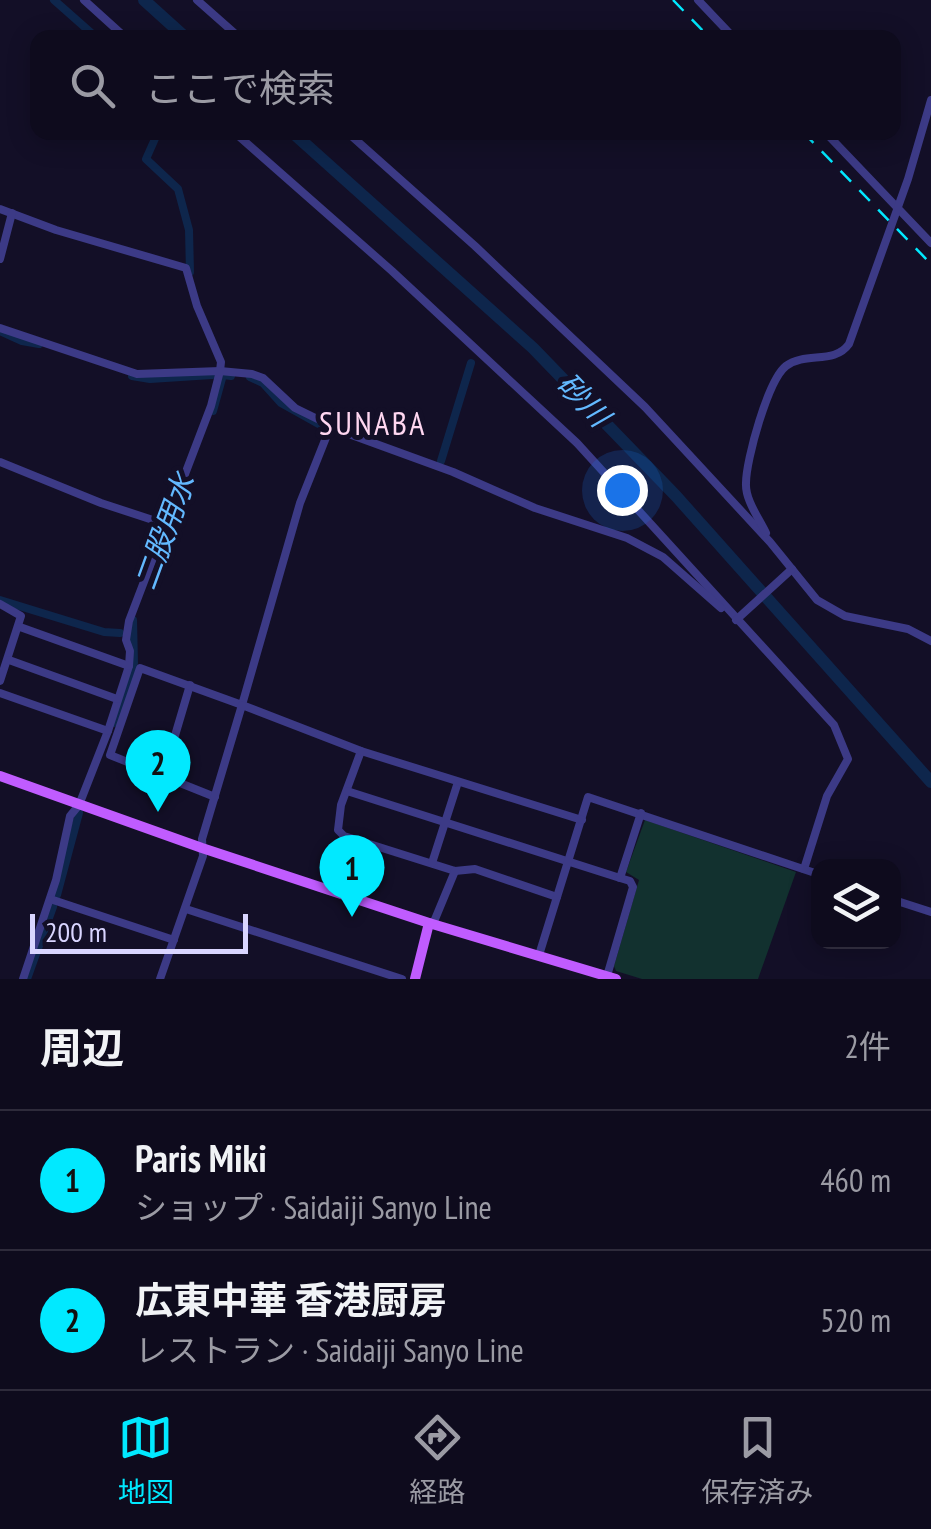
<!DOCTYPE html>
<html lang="ja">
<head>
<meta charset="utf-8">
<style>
	:root { --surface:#0e0b1d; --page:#1c192a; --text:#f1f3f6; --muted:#9b9ba4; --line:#2e2b3b; --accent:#01e9ff }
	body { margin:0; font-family:"PT Sans Narrow","Noto Sans JP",sans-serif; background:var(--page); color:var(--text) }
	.controls { position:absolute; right:30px; bottom:30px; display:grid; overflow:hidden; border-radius:20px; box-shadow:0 5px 25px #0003 }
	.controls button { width:90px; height:90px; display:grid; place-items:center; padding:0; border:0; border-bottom:2px solid var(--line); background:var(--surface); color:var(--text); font:50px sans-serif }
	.scale { position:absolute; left:30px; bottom:25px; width:218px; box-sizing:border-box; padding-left:10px; border:5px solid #d9d5ff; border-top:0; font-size:28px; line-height:35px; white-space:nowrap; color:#d9d5ff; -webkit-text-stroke:8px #130f27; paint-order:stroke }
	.you { position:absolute; left:622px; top:490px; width:35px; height:35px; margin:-25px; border:8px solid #fff; border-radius:50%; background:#1a73e8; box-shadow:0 0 0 15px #1a73e833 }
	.badge { display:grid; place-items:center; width:65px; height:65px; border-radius:50%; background:var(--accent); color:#111; font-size:32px; font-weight:700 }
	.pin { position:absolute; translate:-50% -82px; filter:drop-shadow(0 2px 5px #0008) }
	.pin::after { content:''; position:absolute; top:52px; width:35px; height:30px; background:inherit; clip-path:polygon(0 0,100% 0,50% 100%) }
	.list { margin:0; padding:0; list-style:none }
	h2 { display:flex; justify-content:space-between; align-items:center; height:130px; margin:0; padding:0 40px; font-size:42px }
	h2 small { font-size:32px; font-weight:400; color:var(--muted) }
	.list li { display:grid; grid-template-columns:65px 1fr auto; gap:30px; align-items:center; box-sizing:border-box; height:140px; padding:0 40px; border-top:2px solid var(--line) }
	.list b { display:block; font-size:38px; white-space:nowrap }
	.list p { margin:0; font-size:32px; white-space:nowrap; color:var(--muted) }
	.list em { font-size:32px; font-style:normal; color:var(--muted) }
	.icon { flex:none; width:55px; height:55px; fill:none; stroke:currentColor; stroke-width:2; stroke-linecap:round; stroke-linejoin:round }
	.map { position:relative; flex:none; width:931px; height:979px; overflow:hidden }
	.search { position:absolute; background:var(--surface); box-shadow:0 5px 25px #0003; left:30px; right:30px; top:30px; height:110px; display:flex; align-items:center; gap:25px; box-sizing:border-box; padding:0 35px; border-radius:20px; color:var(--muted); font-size:38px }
	.sheet { height:410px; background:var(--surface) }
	nav { display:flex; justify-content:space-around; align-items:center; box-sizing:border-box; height:140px; border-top:2px solid var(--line); background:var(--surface); font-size:28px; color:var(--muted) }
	nav a { display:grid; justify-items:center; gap:5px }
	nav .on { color:var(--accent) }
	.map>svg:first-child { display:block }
	.green { fill:#12312f }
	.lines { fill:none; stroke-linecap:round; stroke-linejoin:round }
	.canal { stroke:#0e264c; stroke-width:8 }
	.river { stroke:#0e264c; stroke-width:12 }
	.minor { stroke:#3c3a86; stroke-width:8 }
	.major { stroke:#c05cff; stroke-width:10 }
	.rail { stroke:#01e9ff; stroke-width:2.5; stroke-dasharray:15 12; stroke-linecap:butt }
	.labels { text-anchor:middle; stroke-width:10; stroke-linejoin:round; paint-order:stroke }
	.water-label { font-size:30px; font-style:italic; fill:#63b9ff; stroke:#130f27 }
	.quarter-label { font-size:32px; letter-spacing:2.5px; fill:#ffd7f1; stroke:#130f27 }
</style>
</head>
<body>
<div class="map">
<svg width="931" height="979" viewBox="0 0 931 979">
	<rect width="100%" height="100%" fill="#130f27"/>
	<path class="green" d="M 645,820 L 796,872 L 758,979 L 642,979 L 616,971 L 614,966 L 639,880 L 626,872 Z"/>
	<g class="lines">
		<g class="canal">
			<path d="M 54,0 L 97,38"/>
			<path d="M 158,132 L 146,159 L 178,189 L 189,230 L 190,272"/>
			<path d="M 0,331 L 22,341 L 39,344"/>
			<path d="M 132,376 L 150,379 L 212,375"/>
			<path d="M 250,377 L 263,383 L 281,403 L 324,427"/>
			<path d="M 213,411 L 223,375 L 231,376"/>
			<path d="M 441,461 L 471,363"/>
			<path d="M 0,600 L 104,632 L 120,633"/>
			<path d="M 114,723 L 134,663 L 133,620"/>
			<path d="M 57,895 L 79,813"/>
			<path d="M 27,979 L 53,907"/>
		</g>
		<g class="river">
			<path d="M 144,0 L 186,38"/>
			<path d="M 292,132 L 533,348 L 676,496 L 931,782"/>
		</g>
		<g class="minor">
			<path d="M 84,0 L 126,38"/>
			<path d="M 197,0 L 240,38"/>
			<path d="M 698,0 L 734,38"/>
			<path d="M 234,132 L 392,271 L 577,443 L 834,725 L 848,759 L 827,796 L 804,869"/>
			<path d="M 347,132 L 475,246 L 645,407 L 770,542 L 817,600 L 845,616 L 908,629 L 931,641"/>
			<path d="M 825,132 L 931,243"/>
			<path d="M 0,209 L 56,230 L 186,268 L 197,306 L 221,362 L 220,371 L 211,406 L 129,621 L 126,640 L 130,651 L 129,666 L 108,731 L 79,805 L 70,816 L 56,880 L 23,979"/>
			<path d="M 0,259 L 12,213"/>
			<path d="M 0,328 L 137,374 L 220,371 L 252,374 L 263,378 L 295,408 L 346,433 L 453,472 L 535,508 L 627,538 L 663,557 L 721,608"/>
			<path d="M 0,462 L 101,503 L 165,524"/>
			<path d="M 766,533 C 759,518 745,500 746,483 C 746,460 768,380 786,366 C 806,351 834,365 849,344 L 908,179 L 931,100"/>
			<path d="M 0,604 L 21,616 L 0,681"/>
			<path d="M 736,620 L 792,569"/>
			<path d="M 20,627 L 129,666"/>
			<path d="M 9,660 L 117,699"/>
			<path d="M 0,693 L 108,731"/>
			<path d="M 361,751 L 341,805 L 338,830 L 344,836 L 455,871 L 475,869 L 557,897"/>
			<path d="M 163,776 L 190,685"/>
			<path d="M 347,791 L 620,878"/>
			<path d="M 215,797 L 110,755 L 140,668 L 242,705 L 300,503 L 331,425"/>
			<path d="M 432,863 L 458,782"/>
			<path d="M 50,899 L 174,940"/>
			<path d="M 894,900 L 931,912"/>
			<path d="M 186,909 L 402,979"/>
			<path d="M 433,924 L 455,871"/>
			<path d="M 539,955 L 588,797 L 818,874"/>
			<path d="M 607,976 L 633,887 L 630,881 L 620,878 L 641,813"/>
			<path d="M 160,979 L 203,856 L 202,839 L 242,705 L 361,751 L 582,820"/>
		</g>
		<g class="major">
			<path d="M 0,776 L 202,848 L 429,923 L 616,979"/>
			<path d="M 415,979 L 429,923"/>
		</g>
		<g class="rail">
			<path d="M 673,0 L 710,38"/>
			<path d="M 803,132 L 931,264"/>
		</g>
	</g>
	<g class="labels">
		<g class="water-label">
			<text transform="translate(583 400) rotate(46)" y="10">砂川</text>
			<text transform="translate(165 532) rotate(-70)" y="10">二股用水</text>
		</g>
		<g class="quarter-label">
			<text x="373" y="435">SUNABA</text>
		</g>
	</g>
</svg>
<div class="controls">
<button><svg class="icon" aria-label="layers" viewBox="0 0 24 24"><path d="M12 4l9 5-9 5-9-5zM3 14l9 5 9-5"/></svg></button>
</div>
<div class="scale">200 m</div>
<div class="you"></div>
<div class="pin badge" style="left:352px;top:917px">1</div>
<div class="pin badge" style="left:158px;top:812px">2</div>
<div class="search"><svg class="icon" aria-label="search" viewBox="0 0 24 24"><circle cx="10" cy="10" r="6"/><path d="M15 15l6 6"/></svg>ここで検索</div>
</div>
<section class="sheet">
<h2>周辺<small>2件</small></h2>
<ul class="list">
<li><span class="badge">1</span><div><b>Paris Miki</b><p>ショップ · Saidaiji Sanyo Line</p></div><em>460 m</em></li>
<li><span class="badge">2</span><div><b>広東中華 香港厨房</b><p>レストラン · Saidaiji Sanyo Line</p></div><em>520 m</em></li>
</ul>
</section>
<nav>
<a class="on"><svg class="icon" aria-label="map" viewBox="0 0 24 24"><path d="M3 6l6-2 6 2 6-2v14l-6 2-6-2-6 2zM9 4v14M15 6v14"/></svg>地図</a>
<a><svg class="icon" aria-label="directions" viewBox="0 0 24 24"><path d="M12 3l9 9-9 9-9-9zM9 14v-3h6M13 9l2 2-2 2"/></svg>経路</a>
<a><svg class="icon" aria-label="saved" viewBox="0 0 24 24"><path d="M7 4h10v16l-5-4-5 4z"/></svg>保存済み</a>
</nav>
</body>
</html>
